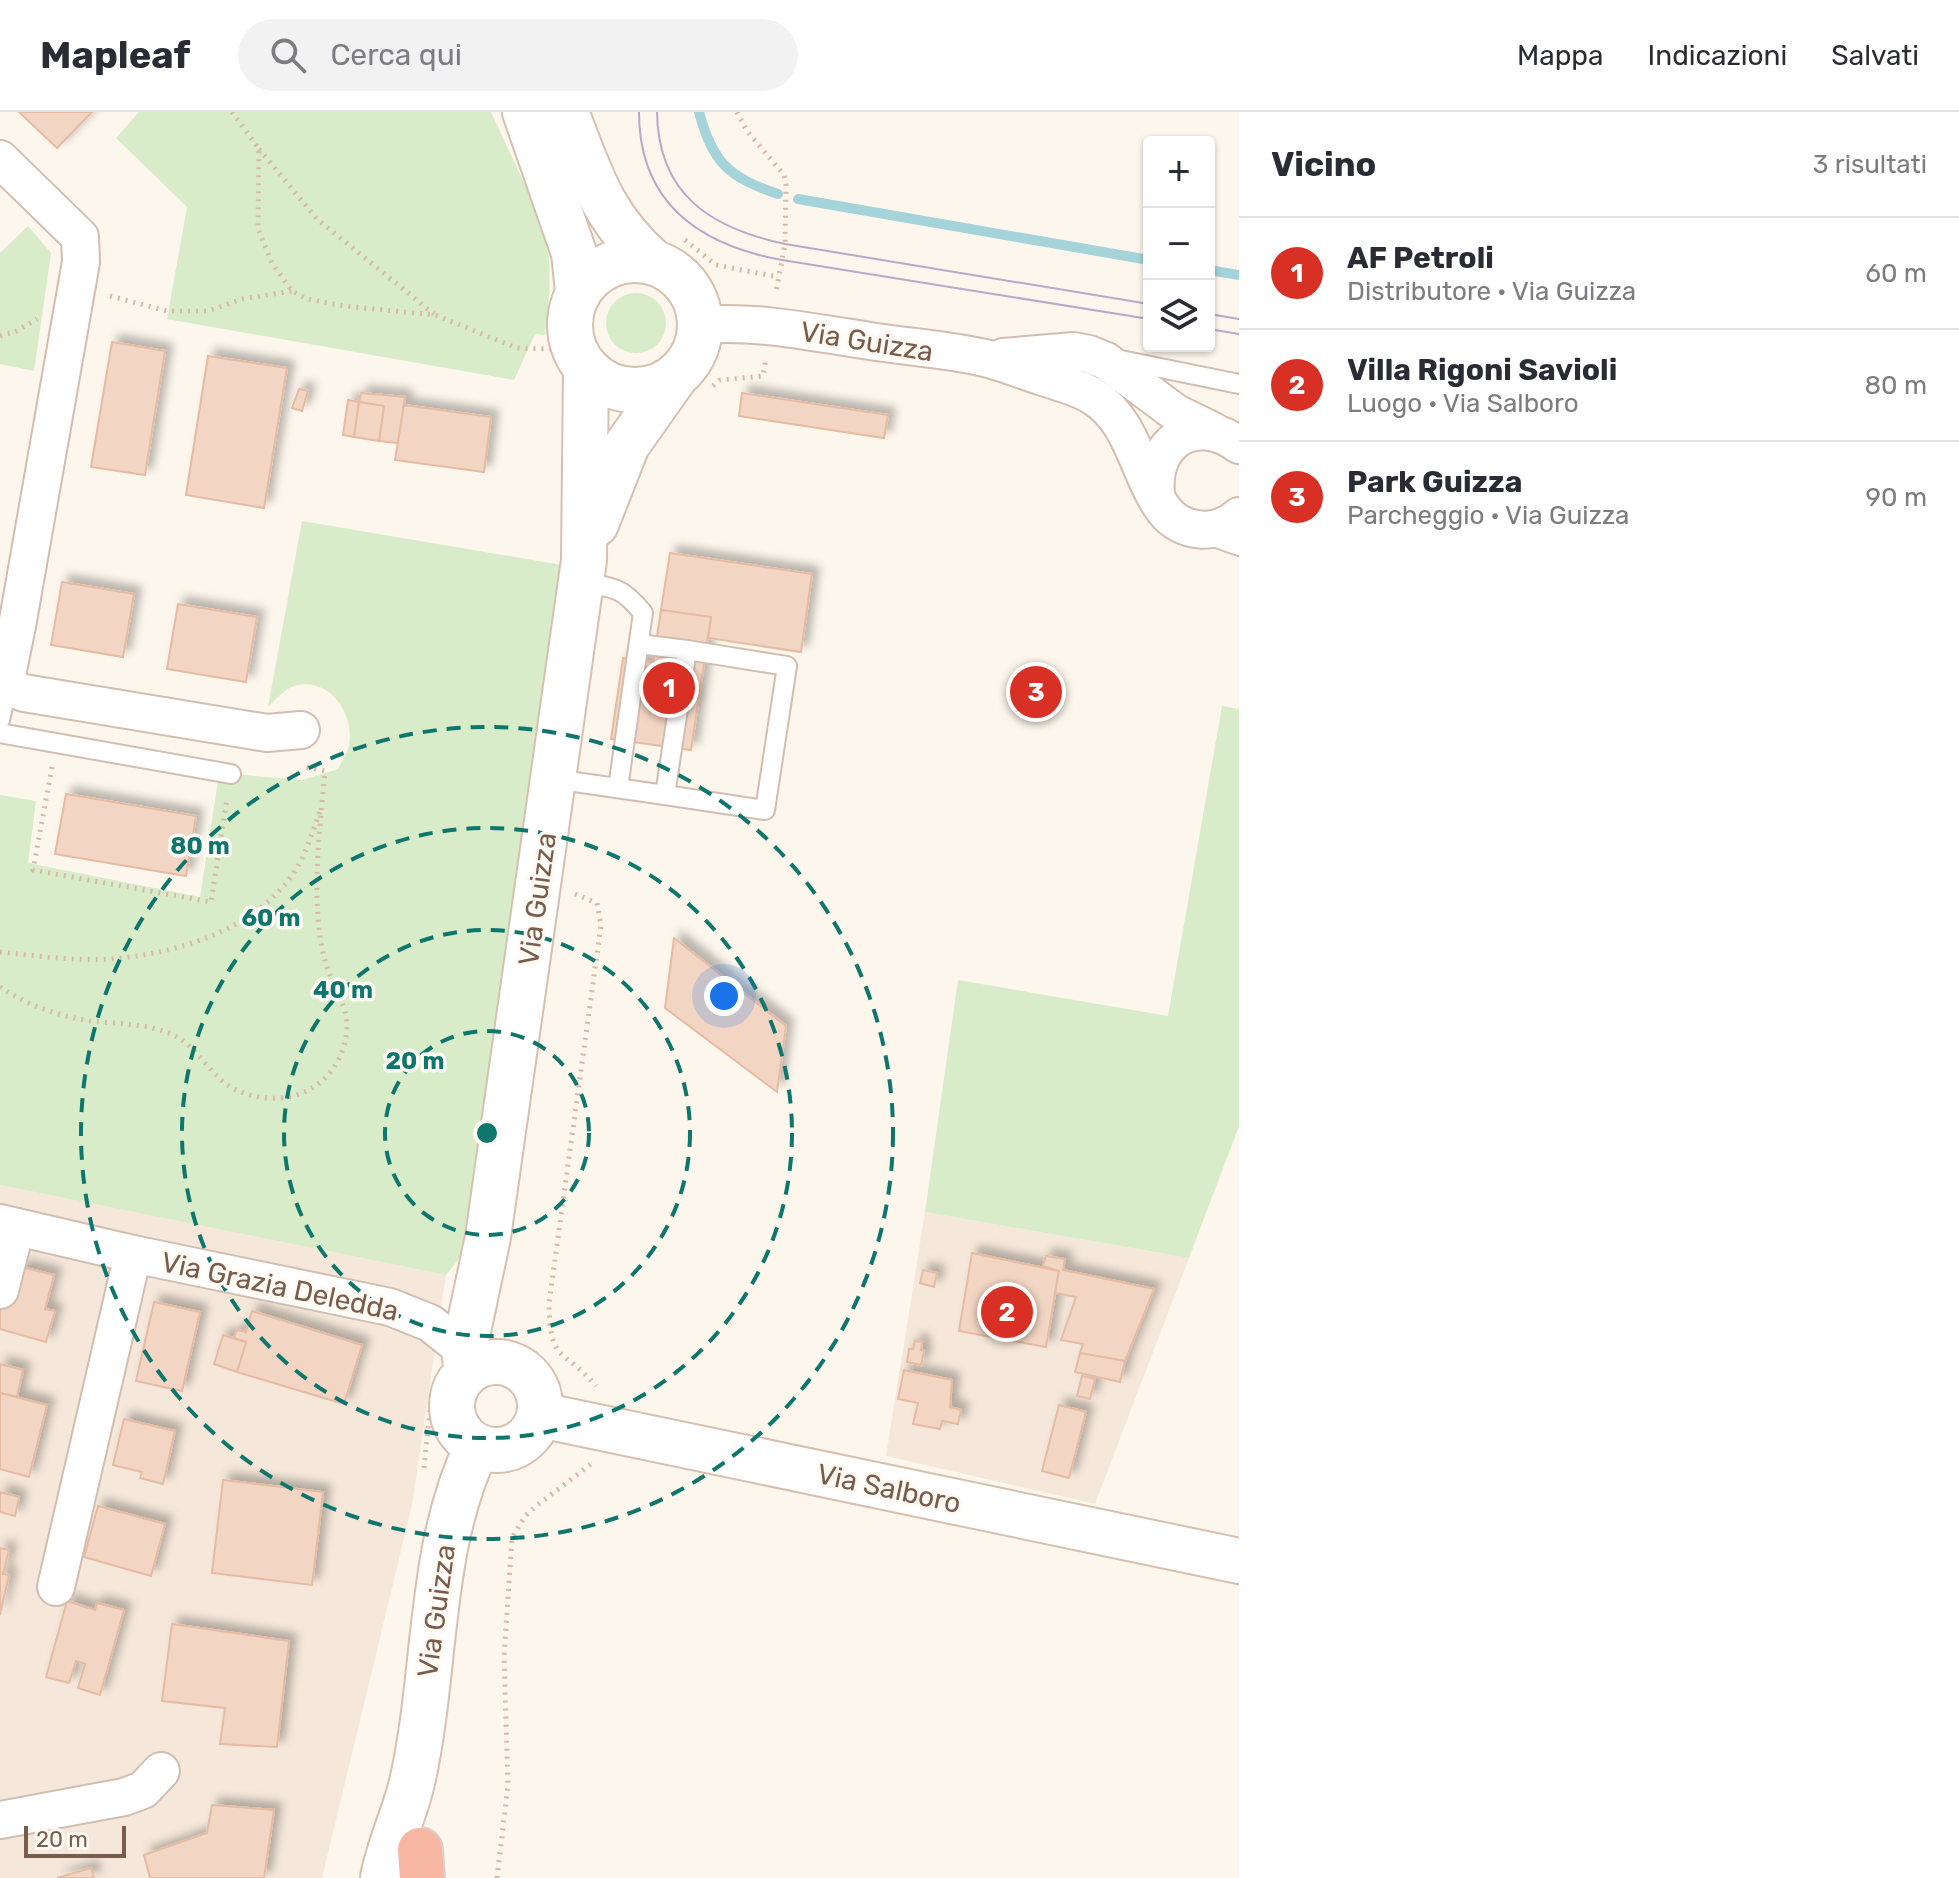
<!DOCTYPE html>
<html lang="it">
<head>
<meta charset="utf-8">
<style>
	:root { --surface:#fff; --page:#f2f2f3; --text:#2b2b33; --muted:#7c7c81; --line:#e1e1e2; --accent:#d93025 }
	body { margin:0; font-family:Rubik,sans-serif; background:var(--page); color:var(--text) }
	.controls { position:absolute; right:24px; top:24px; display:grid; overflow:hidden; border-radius:8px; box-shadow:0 2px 6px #0004 }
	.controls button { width:72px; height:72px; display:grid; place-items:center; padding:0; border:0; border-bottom:2px solid var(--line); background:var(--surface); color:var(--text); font:40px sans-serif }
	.scale { position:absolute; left:24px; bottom:20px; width:102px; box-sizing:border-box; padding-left:8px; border:4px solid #7a5c4d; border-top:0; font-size:22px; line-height:28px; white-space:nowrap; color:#7a5c4d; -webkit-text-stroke:6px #fffaf3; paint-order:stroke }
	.you { position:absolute; left:724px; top:884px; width:28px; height:28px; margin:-20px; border:6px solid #fff; border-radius:50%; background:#1a73e8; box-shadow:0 0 0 12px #1a73e833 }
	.badge { display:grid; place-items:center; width:52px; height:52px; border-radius:50%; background:var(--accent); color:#fff; font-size:26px; font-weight:700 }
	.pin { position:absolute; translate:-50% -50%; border:4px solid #fff; box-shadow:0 2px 8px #0006 }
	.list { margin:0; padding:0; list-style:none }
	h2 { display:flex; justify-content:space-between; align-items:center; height:104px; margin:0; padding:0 32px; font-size:34px }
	h2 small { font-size:26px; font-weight:400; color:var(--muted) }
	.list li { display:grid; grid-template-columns:52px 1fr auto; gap:24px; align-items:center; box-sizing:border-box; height:112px; padding:0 32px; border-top:2px solid var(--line) }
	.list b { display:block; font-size:30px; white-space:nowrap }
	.list p { margin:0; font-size:26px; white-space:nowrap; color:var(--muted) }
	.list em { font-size:26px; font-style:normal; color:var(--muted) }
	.icon { flex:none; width:44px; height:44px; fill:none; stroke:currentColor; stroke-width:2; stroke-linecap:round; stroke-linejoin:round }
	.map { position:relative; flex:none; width:1239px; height:1766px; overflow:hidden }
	header { display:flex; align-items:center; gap:48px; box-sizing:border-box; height:112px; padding:0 40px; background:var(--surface); border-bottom:2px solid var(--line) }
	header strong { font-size:38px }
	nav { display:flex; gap:44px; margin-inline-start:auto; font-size:28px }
	.search { width:560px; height:72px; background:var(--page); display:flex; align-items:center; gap:20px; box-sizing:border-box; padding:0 28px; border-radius:44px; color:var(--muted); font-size:30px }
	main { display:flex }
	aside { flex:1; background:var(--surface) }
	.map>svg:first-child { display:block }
	.residential { fill:#f5e8da }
	.green { fill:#d8ecc9 }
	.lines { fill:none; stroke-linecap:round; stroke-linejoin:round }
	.stream { stroke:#a5d3da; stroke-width:10 }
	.building { fill:#f3d5c3; stroke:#e6bba3; stroke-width:2; filter:url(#shadow) }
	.lane-casing { stroke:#d1beb0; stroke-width:22 }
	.street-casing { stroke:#d1beb0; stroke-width:40 }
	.secondary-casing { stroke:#d6c0b0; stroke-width:48 }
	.highway-casing { stroke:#dad1cd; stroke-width:48 }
	.path { stroke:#d9b8a5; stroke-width:5; stroke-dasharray:2 6; stroke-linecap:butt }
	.lane { stroke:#fff; stroke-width:18 }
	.street { stroke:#fff; stroke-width:36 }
	.secondary { stroke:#fff; stroke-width:44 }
	.highway { stroke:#f7b7a3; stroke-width:44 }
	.tram { stroke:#b9a8c9; stroke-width:2 }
	.ring { fill:none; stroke:#0f766e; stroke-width:4; stroke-dasharray:14 10 }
	.labels { text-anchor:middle; stroke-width:7; stroke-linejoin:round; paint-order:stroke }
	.street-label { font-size:28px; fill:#7a5c4d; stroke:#fffaf3 }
	.centre { fill:#0f766e; stroke:#fffaf3; stroke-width:4 }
	.ring-label { font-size:24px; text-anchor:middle; font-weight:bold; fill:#0f766e; stroke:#fffaf3; stroke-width:7; stroke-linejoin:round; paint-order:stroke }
</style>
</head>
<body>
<header>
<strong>Mapleaf</strong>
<div class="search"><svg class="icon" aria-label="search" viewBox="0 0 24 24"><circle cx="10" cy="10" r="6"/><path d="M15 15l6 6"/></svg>Cerca qui</div>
<nav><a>Mappa</a><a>Indicazioni</a><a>Salvati</a></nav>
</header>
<main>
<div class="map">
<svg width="1239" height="1766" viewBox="0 0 1239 1766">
	<defs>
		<filter id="shadow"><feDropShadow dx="7" dy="-7" stdDeviation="4" flood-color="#0004"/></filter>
	</defs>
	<rect width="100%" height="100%" fill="#fdf6ec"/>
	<g class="residential">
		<path d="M 0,1073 L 446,1163 L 412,1393 L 322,1766 L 0,1766 Z"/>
		<path d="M 925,1100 L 1189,1146 L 1095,1392 L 886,1344 Z"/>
	</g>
	<g class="green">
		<path d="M 139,0 L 491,0 C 509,41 545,106 549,149 C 551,174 548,198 545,223 L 535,222 L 514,268 L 167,207 L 187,95 L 116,26 Z"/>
		<path d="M 28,114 L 51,141 L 34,259 L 0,252 L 0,141 Z"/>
		<circle cx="636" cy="211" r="30"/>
		<path d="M 302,409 L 562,453 L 463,1142 L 446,1163 L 0,1073 L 0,683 L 36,689 L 28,751 L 200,785 L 220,656 L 232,662 L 302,668 L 338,657 C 341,650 347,642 349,634 C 355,604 332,566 297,573 C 285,576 276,587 268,595 Z"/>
		<path d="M 1222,594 L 1239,597 L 1239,1014 L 1189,1146 L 925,1100 L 958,868 L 1168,904 Z"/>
	</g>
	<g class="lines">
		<g class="stream">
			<path d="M 699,0 C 713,52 729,65 778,82"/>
			<path d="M 798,87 L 1149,148"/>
			<path d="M 1209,158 L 1239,163"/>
		</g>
	</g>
	<g class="building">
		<path d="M 19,0 L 92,0 L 57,36 Z"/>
		<path d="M 112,230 L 165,239 L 145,363 L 91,355 Z"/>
		<path d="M 208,244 L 287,256 L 264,396 L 186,383 Z"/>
		<path d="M 299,277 L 308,279 L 302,299 L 292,296 Z"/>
		<path d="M 361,281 L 405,285 L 398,331 L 379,329 L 384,294 L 359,290 Z"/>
		<path d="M 742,281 L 888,303 L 884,326 L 739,304 Z"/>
		<path d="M 348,288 L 359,290 L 354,325 L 343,323 Z"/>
		<path d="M 359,290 L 384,294 L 379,329 L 354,325 Z"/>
		<path d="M 404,293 L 491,305 L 484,360 L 395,348 Z"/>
		<path d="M 670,441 L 812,462 L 801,540 L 708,526 L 711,505 L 661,498 Z"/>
		<path d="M 62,470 L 134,482 L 123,545 L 51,533 Z"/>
		<path d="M 178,492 L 257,505 L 246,570 L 167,557 Z"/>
		<path d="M 661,498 L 711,505 L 691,638 L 611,627 L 623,546 L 653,550 Z"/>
		<path d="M 66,682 L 196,704 L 186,764 L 55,742 Z"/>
		<path d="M 674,826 L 786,914 L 777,980 L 665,896 Z"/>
		<path d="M 972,1141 L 1059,1159 L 1046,1235 L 959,1219 Z"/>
		<path d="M 1046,1144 L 1065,1147 L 1063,1158 L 1154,1177 L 1125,1249 L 1080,1241 L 1083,1232 L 1061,1228 L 1076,1185 L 1055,1181 L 1059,1159 L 1043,1154 Z"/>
		<path d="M 22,1155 L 54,1163 L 45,1197 L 55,1199 L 46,1230 L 0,1217 L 0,1183 Z"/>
		<path d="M 923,1158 L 937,1161 L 934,1175 L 920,1171 Z"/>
		<path d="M 154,1190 L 200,1200 L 182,1279 L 136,1269 Z"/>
		<path d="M 252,1199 L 362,1233 L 344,1292 L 237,1260 L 246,1230 L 234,1226 L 237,1218 L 246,1220 Z"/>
		<path d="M 223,1223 L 246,1230 L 237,1260 L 214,1252 Z"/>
		<path d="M 915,1229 L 922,1230 L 921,1238 L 924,1239 L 921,1253 L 907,1250 L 909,1237 L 913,1237 Z"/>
		<path d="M 1080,1241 L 1125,1249 L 1120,1270 L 1075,1260 Z"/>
		<path d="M 0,1252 L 23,1258 L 17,1285 L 0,1281 Z"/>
		<path d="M 904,1258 L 952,1268 L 950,1295 L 961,1298 L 958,1312 L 942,1309 L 940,1317 L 913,1312 L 918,1291 L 898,1287 Z"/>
		<path d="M 1082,1264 L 1095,1267 L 1090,1287 L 1077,1284 Z"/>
		<path d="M 0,1281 L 47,1293 L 29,1365 L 0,1357 Z"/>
		<path d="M 1059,1293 L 1086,1300 L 1069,1366 L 1042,1359 Z"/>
		<path d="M 124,1307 L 175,1319 L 163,1372 L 140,1366 L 142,1360 L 113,1353 Z"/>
		<path d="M 223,1368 L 323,1380 L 312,1473 L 212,1461 Z"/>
		<path d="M 0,1380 L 19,1385 L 15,1404 L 0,1400 Z"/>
		<path d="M 98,1394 L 165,1412 L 151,1464 L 84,1445 Z"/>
		<path d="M 0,1436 L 9,1438 L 3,1462 L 9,1463 L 0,1503 Z"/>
		<path d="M 67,1489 L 95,1498 L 97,1491 L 124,1498 L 100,1583 L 78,1576 L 85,1552 L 76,1549 L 69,1571 L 46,1565 Z"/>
		<path d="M 172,1512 L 289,1529 L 277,1635 L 220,1632 L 225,1596 L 162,1589 Z"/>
		<path d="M 212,1693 L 274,1698 L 264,1766 L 150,1766 L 144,1743 L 207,1721 Z"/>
		<path d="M 91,1756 L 94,1766 L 57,1766 Z"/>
	</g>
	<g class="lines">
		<g class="lane-casing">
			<g id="lane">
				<path d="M 1116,247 L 1239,272"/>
				<path d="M 1208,423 L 1239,434"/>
				<path d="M 581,471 C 613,475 622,475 643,501 L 618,676"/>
				<path d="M 0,608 L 4,590 L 2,571"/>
				<path d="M 0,621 L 231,662"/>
				<path d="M 554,667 L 665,683 L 687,538 L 639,532"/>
				<path d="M 665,683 L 765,698 L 787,554 L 687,538"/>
			</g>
		</g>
		<g class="street-casing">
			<g id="street">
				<path d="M 0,47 L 80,125 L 81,150 L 17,514 L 7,563 L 2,571"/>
				<path d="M 701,213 C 758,208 814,221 870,229 C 908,235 948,237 985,246 C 1005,251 1024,259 1043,265 C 1060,271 1079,275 1094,285 C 1134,310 1138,364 1164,398 C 1182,422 1217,424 1239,404"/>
				<path d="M 1003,245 L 1074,239 L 1089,242 L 1106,249 L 1176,301 L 1213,319"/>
				<path d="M 1156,382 C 1151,329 1195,301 1239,333"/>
				<path d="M 0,571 L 24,581 L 267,621 L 301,618"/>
				<path d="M 0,1111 L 133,1142 L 390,1195 L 430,1211 L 464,1238"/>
				<path d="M 0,1178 L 16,1115"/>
				<path d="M 56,1475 L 133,1142"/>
				<path d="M 0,1708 L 124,1685 L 143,1678 L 161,1659"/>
			</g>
		</g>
		<g class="secondary-casing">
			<g id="secondary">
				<path d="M 525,0 L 574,141 L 578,179"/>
				<path d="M 566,0 C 590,61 601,104 652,149"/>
				<circle cx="635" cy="213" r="65"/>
				<path d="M 596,412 L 627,333 L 675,265"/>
				<circle cx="496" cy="1294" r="44"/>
				<path d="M 467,1260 L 464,1238 L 488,1125 L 584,448 L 586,257"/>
				<path d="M 540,1303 L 1239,1449"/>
				<path d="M 383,1766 C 389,1732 406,1700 413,1666 C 437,1556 428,1437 477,1335"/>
			</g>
		</g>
		<g class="highway-casing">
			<path id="highway" d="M 420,1738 L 422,1766"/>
		</g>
		<g class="path">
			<path d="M 232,0 L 259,37 L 258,117 L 272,151 L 292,179 L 307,187 L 344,194 L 435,203 L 517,236 L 552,237"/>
			<path d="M 737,0 L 747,19 L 784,63 L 786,72 L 785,132 L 776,180"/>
			<path d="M 259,37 L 317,107 L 434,202"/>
			<path d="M 685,128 L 716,153 L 778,165"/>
			<path d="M 110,184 L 167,199 L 208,199 L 242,187 L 292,179"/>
			<path d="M 0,224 L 15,220 L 37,207"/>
			<path d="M 713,274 L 720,268 L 763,264 L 766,246"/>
			<path d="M 52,655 L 33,758 L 211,790 L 227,687"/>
			<path d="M 575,782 L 597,791 L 601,813 L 549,1191 C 550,1253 563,1235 596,1274"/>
			<path d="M 0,840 C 36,844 74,849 110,847 C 174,842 250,820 290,766 C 305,746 312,722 320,699"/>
			<path d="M 0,875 C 26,893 59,904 90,909 C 119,912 153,911 179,926 C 198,938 213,965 232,976 C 253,987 281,990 302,981 C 329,970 346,944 347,915 C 348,896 334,875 328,858 C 322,841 319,822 318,804 C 314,759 321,704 325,659 L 301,654"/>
			<path d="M 424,1356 L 432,1279"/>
			<path d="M 497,1766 L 508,1673 L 504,1545 L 512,1426 L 525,1404 L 535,1395 L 591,1352"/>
		</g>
		<use href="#lane" class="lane"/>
		<use href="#street" class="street"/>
		<use href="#secondary" class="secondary"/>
		<use href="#highway" class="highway"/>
		<g class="tram">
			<path d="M 639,0 C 639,92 700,133 782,148 L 1149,207"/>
			<path d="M 657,0 C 658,83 711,116 785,132 L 1149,192"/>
			<path d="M 1209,202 L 1239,207"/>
			<path d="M 1209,217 L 1239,222"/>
		</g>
	</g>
	<g class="ring">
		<circle cx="487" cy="1021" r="102"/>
		<circle cx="487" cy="1021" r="203"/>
		<circle cx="487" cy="1021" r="305"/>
		<circle cx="487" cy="1021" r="406"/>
	</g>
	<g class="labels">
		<g class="street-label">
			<text transform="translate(867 229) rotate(9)" y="10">Via Guizza</text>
			<text transform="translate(537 787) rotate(-82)" y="10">Via Guizza</text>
			<text transform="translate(280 1174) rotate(12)" y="10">Via Grazia Deledda</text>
			<text transform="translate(889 1376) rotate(12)" y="10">Via Salboro</text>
			<text transform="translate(436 1499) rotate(-82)" y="10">Via Guizza</text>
		</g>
	</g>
	<circle cx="487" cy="1021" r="12" class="centre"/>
	<g class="ring-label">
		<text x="200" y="742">80 m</text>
		<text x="271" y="814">60 m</text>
		<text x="343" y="886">40 m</text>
		<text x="415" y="957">20 m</text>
	</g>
</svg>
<div class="controls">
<button>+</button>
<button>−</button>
<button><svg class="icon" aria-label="layers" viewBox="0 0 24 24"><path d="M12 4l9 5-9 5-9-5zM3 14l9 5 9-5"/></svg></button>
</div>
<div class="scale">20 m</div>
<div class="you"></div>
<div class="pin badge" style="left:669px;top:576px">1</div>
<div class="pin badge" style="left:1007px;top:1200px">2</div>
<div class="pin badge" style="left:1036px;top:580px">3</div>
</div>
<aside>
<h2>Vicino<small>3 risultati</small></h2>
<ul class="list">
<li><span class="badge">1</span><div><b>AF Petroli</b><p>Distributore · Via Guizza</p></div><em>60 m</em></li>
<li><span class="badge">2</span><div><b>Villa Rigoni Savioli</b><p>Luogo · Via Salboro</p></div><em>80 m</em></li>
<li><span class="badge">3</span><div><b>Park Guizza</b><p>Parcheggio · Via Guizza</p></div><em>90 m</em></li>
</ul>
</aside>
</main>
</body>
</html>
